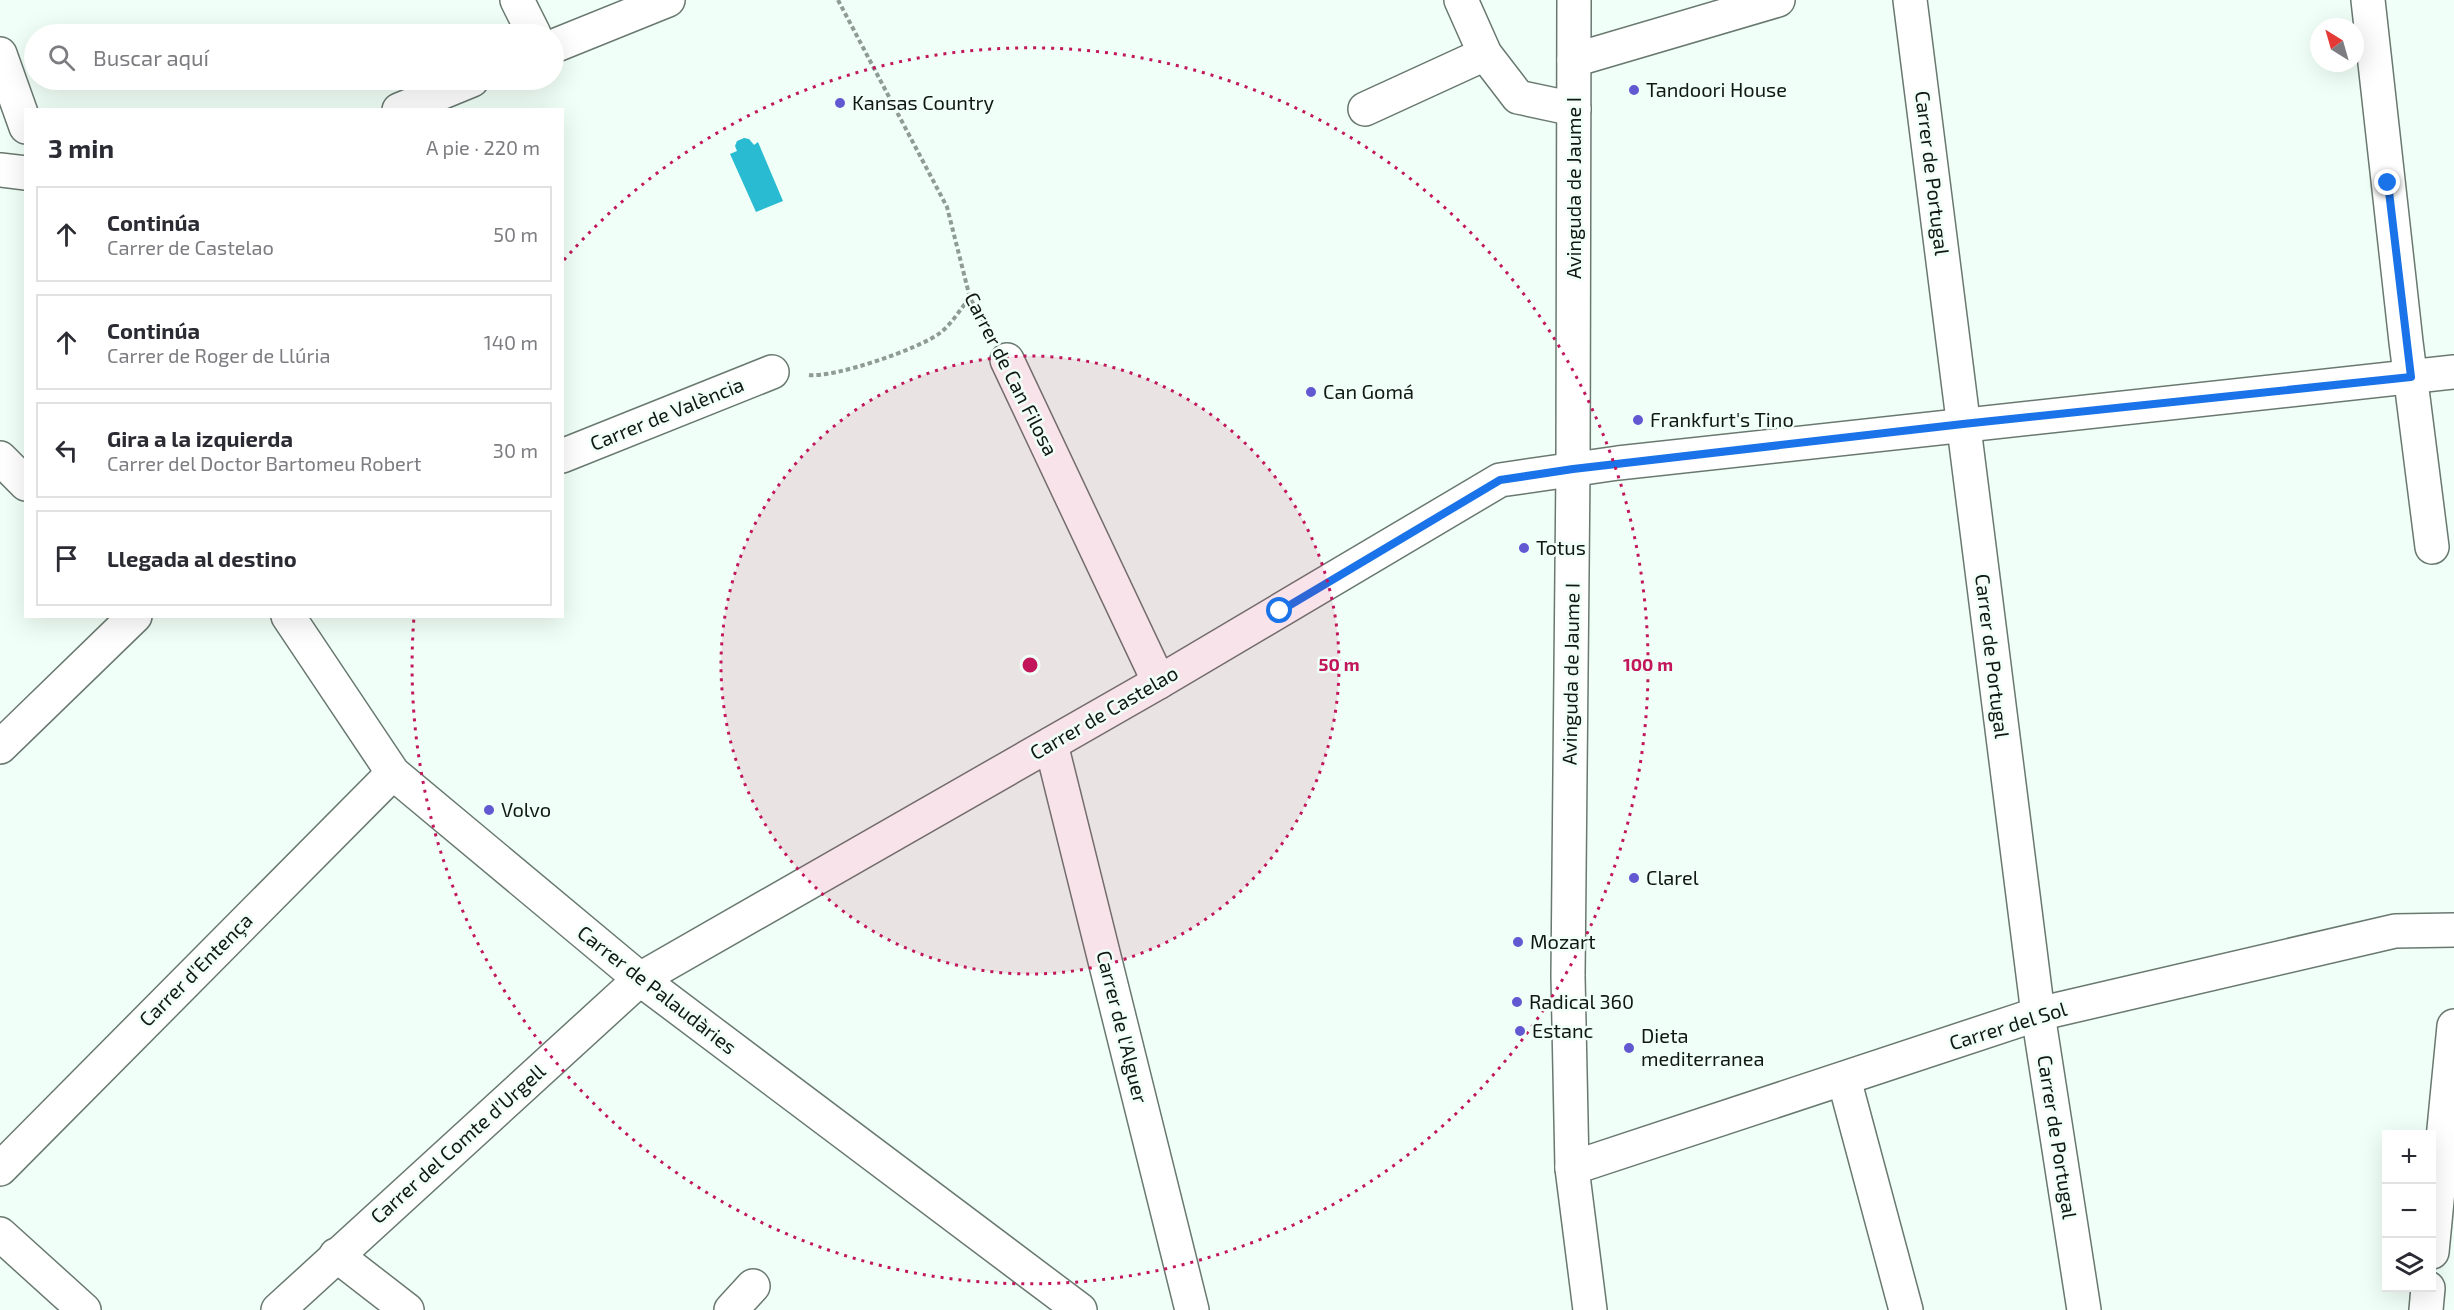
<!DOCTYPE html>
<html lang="es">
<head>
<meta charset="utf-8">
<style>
	:root { --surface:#fff; --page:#f7f7f7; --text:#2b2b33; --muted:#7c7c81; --line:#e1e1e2 }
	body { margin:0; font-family:"Exo 2",sans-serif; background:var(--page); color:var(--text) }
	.controls { position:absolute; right:18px; bottom:18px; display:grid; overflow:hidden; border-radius:0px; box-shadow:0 6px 24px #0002 }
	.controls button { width:54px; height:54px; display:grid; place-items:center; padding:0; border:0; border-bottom:2px solid var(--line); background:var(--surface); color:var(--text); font:30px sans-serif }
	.compass { position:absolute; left:2310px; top:18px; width:54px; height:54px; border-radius:50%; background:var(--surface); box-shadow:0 6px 24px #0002; rotate:323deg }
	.stop { position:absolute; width:18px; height:18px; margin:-14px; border:4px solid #1a73e8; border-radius:50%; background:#fff }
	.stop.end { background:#1a73e8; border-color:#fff; box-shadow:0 2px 6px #0008 }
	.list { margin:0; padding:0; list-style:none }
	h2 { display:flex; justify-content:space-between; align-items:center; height:78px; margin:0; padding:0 24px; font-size:26px }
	h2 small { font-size:20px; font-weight:400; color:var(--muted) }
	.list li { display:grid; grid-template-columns:39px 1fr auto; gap:18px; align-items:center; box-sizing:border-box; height:96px; margin:0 12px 12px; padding:0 12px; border:2px solid var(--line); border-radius:0px }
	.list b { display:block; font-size:22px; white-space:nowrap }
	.list p { margin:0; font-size:20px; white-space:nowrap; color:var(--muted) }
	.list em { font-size:20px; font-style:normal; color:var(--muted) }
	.icon { flex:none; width:33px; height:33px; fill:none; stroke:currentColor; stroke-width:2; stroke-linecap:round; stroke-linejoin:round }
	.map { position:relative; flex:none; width:2454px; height:1310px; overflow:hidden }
	.search { position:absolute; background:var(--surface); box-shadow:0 6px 24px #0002; left:24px; top:24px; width:540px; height:66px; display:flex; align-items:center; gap:15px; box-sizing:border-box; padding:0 21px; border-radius:33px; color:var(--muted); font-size:22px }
	.panel { position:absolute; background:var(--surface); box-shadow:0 6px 24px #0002; left:24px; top:108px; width:540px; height:510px; border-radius:0px }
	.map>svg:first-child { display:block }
	.water { fill:#28bbd1 }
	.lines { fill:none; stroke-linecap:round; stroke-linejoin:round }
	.minor-casing { stroke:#697970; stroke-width:36 }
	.path { stroke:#909b96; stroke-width:4; stroke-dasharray:4.5 3; stroke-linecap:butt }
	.minor { stroke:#fff; stroke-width:33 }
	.route { stroke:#1a73e8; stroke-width:8 }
	.ring { fill:none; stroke:#c2185b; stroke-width:3; stroke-dasharray:3 6 }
	.poi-dot { fill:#6258d1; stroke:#f0fff7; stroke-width:2 }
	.labels { text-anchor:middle; stroke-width:5; stroke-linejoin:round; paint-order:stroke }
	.poi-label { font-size:20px; fill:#111714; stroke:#f0fff7; text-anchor:start }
	.street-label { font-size:20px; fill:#111714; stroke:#f0fff7 }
	.centre { fill:#c2185b; stroke:#f0fff7; stroke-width:3 }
	.ring-label { font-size:18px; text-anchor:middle; font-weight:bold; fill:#c2185b; stroke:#f0fff7; stroke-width:5; stroke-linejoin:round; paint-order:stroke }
</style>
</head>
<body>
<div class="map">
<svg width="2454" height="1310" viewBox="0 0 2454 1310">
	<rect width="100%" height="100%" fill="#f0fff7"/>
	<path class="water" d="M 744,138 L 749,139 L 754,145 L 758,142 L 783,201 L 756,212 L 730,154 L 737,151 L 735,146 L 737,141 Z"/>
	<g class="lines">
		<g class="minor-casing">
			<g id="minor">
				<path d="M 517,0 L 534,34"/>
				<path d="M 1461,0 L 1485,54 L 1518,97 L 1574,109"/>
				<path d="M 1574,0 L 1573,469 L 1568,976 L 1572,1168 L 1590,1310"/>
				<path d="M 1910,0 L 2038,1014 L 2084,1310"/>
				<path d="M 2368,0 L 2406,342 L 2432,547"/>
				<path d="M 554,46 L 668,0"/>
				<path d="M 0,54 L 26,127"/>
				<path d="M 1574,60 L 1778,0"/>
				<path d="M 1365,109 L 1485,54"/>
				<path d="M 399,110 L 472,80"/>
				<path d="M 0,170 L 26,173"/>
				<path d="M 1007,360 L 1159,682"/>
				<path d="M 562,456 L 772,372"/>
				<path d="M 0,458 L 26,484"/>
				<path d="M 288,616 L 393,773 L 640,979 L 1080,1310"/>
				<path d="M 1051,744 L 1192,1310"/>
				<path d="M 0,747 L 135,616"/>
				<path d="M 1844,1079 L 1906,1310"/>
				<path d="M 1572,1168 L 2038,1014 L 2395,931 L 2454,930"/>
				<path d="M 0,1169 L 393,773"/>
				<path d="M 0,1234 L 84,1310"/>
				<path d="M 2432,1252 L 2454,1026"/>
				<path d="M 336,1255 L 407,1310"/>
				<path d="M 278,1310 L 640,979 L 1159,682 L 1500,480 L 1618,463 L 2454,372"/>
				<path d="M 731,1310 L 753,1286"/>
				<path d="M 2426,1310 L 2428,1288"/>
			</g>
		</g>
		<g class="path">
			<path d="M 838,0 L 947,207 L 970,298 L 987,328"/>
			<path d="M 809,375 C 834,378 919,349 940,333 C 951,325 960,309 970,298"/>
		</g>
		<use href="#minor" class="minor"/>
	</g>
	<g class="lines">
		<path class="route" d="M 1280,611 L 1500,480 L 1573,469 L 1963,424 L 2411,377 L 2388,183"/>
	</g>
	<circle cx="1030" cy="665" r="309" fill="#c2185b" fill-opacity=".12"/>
	<g class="ring">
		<circle cx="1030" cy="665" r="309"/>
		<path d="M564 260A618 618 0 1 1 414 617"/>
	</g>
	<g class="poi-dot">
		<circle cx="1634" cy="90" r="6"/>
		<circle cx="840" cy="103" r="6"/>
		<circle cx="1311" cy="392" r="6"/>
		<circle cx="1638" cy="420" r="6"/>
		<circle cx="1524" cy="548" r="6"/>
		<circle cx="489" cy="810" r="6"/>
		<circle cx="1634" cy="878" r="6"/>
		<circle cx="1518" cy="942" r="6"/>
		<circle cx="1517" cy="1002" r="6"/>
		<circle cx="1520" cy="1031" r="6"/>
		<circle cx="1629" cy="1048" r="6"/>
	</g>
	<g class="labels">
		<g class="poi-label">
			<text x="1646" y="97">Tandoori House</text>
			<text x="852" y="110">Kansas Country</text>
			<text x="1323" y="399">Can Gomá</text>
			<text x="1650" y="427">Frankfurt's Tino</text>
			<text x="1536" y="555">Totus</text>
			<text x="501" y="817">Volvo</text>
			<text x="1646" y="885">Clarel</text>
			<text x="1530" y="949">Mozart</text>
			<text x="1529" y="1009">Radical 360</text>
			<text x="1532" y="1038">Estanc</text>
			<text x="1641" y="1043">Dieta<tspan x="1641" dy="23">mediterranea</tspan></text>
		</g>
		<g class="street-label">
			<text transform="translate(1932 173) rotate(83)" y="7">Carrer de Portugal</text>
			<text transform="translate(1574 188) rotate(-90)" y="7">Avinguda de Jaume I</text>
			<text transform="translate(1011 374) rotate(63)" y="7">Carrer de Can Filosa</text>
			<text transform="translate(667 414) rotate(-22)" y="7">Carrer de València</text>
			<text transform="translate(1992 656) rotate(83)" y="7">Carrer de Portugal</text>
			<text transform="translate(1571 674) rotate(-89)" y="7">Avinguda de Jaume I</text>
			<text transform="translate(1104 713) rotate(-30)" y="7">Carrer de Castelao</text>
			<text transform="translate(196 970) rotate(-45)" y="7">Carrer d'Entença</text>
			<text transform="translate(657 990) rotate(38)" y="7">Carrer de Palaudàries</text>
			<text transform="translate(2008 1026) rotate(-17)" y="7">Carrer del Sol</text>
			<text transform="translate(1122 1027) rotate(76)" y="7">Carrer de l'Alguer</text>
			<text transform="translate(2057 1137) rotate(81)" y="7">Carrer de Portugal</text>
			<text transform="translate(458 1144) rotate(-42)" y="7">Carrer del Comte d'Urgell</text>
		</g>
	</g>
	<circle cx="1030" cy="665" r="9" class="centre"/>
	<g class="ring-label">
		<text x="1339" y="671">50 m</text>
		<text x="1648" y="671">100 m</text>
	</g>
</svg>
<div class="controls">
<button>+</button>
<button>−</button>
<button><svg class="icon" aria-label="layers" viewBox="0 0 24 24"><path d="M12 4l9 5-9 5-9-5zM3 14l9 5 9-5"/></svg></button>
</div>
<svg class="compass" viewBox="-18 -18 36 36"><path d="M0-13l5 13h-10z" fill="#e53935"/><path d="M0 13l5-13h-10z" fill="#7c7c81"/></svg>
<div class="stop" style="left:1280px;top:611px"></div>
<div class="stop end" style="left:2388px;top:183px"></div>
<div class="search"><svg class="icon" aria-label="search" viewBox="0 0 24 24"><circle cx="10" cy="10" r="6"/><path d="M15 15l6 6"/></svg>Buscar aquí</div>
<section class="panel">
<h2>3 min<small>A pie · 220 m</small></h2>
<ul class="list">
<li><svg class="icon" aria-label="ahead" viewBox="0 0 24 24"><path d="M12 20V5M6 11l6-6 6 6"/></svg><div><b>Continúa</b><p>Carrer de Castelao</p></div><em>50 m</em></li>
<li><svg class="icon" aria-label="ahead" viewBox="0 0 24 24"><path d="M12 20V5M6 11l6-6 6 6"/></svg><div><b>Continúa</b><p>Carrer de Roger de Llúria</p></div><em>140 m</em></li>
<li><svg class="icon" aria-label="left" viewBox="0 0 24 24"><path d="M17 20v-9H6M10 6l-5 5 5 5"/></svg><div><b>Gira a la izquierda</b><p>Carrer del Doctor Bartomeu Robert</p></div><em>30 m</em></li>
<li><svg class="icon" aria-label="arrive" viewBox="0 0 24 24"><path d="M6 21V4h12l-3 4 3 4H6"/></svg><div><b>Llegada al destino</b></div></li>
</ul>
</section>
</div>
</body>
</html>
